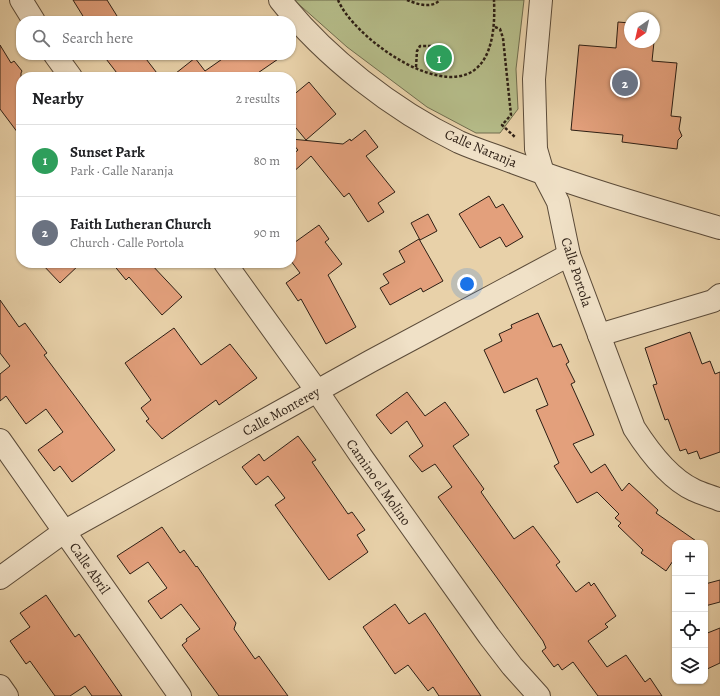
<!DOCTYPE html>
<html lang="en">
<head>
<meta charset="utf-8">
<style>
	:root { --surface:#fff; --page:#f6f6f6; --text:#202124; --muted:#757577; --line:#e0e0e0; --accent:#0f766e }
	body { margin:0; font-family:Alegreya,serif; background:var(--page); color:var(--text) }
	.controls { position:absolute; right:12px; bottom:12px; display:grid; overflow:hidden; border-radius:8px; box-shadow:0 1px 3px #0004 }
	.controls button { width:36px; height:36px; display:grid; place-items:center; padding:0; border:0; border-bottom:1px solid var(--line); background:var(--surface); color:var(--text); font:20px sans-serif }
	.compass { position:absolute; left:624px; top:12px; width:36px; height:36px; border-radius:50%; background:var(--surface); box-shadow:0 1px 3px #0004; rotate:214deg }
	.you { position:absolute; left:467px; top:284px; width:14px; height:14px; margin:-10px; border:3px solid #fff; border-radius:50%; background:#1a73e8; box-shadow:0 0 0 6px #1a73e833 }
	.badge { display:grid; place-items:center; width:26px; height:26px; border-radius:50%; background:var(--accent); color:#fff; font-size:13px; font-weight:700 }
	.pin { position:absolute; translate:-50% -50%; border:2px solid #fff; box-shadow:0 1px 4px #0006 }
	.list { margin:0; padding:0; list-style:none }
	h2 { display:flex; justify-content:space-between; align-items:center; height:52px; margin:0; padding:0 16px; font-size:17px }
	h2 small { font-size:13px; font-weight:400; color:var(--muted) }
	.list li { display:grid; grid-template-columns:26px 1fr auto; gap:12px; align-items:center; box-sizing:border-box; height:72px; padding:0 16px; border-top:1px solid var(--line) }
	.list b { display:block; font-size:15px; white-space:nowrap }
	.list p { margin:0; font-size:13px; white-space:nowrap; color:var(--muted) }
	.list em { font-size:13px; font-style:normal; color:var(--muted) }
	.icon { flex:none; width:22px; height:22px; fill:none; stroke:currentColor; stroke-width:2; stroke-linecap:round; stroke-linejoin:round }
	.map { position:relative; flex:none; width:720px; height:696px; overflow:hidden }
	.search { position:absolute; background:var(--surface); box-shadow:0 1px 3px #0004; left:16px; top:16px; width:280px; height:44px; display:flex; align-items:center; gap:10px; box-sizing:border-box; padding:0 14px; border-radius:16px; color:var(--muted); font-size:15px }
	.panel { position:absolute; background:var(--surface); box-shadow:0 1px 3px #0004; left:16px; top:72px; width:280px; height:196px; border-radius:16px }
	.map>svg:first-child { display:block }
	.green { fill:#b5bc89; stroke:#706d4e }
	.building { fill:#e3a07c; stroke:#2c1e14 }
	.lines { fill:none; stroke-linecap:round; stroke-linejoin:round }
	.minor-casing { stroke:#5b4b39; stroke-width:24 }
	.path { stroke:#2c1e14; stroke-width:2.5; stroke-dasharray:3 2; stroke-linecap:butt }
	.minor { stroke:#f0e1c7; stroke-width:22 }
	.labels { text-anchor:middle; stroke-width:3.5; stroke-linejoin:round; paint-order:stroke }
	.street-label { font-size:14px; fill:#2c1e14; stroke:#f0e1c7 }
</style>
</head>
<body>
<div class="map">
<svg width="720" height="696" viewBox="0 0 720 696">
	<rect width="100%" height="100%" fill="#e8d1a9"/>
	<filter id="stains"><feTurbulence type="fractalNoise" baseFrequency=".005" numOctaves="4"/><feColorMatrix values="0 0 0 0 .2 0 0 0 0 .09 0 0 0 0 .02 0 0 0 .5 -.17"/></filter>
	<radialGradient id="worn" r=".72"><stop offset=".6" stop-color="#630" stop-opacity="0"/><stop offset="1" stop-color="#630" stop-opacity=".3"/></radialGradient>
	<path class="green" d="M 294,0 L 524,0 L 516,69 L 518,109 L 500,133 L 476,133 L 427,107 L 347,47 Z"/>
	<g class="building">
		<path d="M 73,0 L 107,0 L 117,16 L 108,21 L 86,21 Z"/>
		<path d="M 618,22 L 630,23 L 630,42 L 654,42 L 652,61 L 677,63 L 671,116 L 681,117 L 679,129 L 682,136 L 678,140 L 677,149 L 622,142 L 623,135 L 571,130 L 579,45 L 616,48 Z"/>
		<path d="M 0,45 L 11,63 L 14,61 L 22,71 L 21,73 L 21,137 L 0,109 Z"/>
		<path d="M 103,55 L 143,55 L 160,77 L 120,77 Z"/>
		<path d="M 228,55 L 284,55 L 252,77 L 171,77 L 195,58 L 205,71 Z"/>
		<path d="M 309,82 L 336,114 L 306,140 L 291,122 L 291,97 Z"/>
		<path d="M 365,130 L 378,147 L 366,156 L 395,192 L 378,203 L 384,212 L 368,222 L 349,193 L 344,197 L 311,156 L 291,174 L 291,156 L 298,150 L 291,142 L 291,139 L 343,144 L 350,139 L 351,141 Z"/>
		<path d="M 489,196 L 496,208 L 503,204 L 523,237 L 506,247 L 500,237 L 480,248 L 459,214 Z"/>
		<path d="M 428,214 L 437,231 L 420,240 L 411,223 Z"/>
		<path d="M 319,225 L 329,239 L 325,242 L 342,264 L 328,275 L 356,327 L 326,344 L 301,299 L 298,301 L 286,283 L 300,273 L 291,261 L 291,245 Z"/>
		<path d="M 419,239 L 443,281 L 423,292 L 421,288 L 390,305 L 380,288 L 389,283 L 383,274 L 405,262 L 399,251 Z"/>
		<path d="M 41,263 L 81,263 L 60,283 Z"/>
		<path d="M 112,263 L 150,263 L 182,297 L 162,315 L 129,277 L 126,280 Z"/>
		<path d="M 0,300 L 19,327 L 25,323 L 47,353 L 44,355 L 115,450 L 72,482 L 60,466 L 54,471 L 38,450 L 63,432 L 46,409 L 26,424 L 6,396 L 0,401 L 0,374 L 10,366 L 0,353 Z"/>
		<path d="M 538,313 L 553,347 L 561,344 L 569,362 L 566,364 L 575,382 L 571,384 L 594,435 L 573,444 L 591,473 L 605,464 L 622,491 L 629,483 L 658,510 L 656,513 L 699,543 L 675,543 L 675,558 L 666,571 L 641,553 L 643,550 L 618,526 L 621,523 L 615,518 L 619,514 L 597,492 L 577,503 L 554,466 L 559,463 L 536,410 L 548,405 L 537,378 L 504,393 L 484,350 L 502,341 L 499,334 L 512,328 L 511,325 Z"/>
		<path d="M 174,328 L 201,365 L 230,344 L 257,378 L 219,405 L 216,400 L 162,439 L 146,421 L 149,419 L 141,408 L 151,400 L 125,363 Z"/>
		<path d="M 690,332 L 702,364 L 710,361 L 715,374 L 720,372 L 720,452 L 700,459 L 697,451 L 688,454 L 686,449 L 680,451 L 668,419 L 665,420 L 653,385 L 657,384 L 645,348 Z"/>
		<path d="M 407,392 L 425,416 L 445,402 L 469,435 L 453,446 L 484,489 L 481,492 L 514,539 L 533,526 L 560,562 L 556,565 L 576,592 L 589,582 L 591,586 L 594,583 L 616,616 L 605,624 L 608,627 L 588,641 L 607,667 L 626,655 L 645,682 L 650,678 L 662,696 L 598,696 L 573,662 L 562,670 L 558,664 L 554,667 L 542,651 L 546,648 L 543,641 L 438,497 L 452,487 L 435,464 L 422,472 L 409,456 L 423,446 L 407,421 L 391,434 L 376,415 Z"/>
		<path d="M 298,436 L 316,460 L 312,462 L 348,514 L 352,512 L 365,530 L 357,535 L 368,552 L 329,580 L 275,505 L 285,498 L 268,476 L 256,485 L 242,467 L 259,454 L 264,461 Z"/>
		<path d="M 162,527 L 180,553 L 184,550 L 196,567 L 197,566 L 236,623 L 234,629 L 255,659 L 259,656 L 288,696 L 219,696 L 182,645 L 187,641 L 186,639 L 200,629 L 181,604 L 161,619 L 148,601 L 167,588 L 148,562 L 130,574 L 117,556 Z"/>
		<path d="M 720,580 L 720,602 L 705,606 L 705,584 Z"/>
		<path d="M 46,595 L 75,637 L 79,634 L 122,696 L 92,696 L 85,686 L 70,696 L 55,696 L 30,661 L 26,664 L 10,641 L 30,627 L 20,613 Z"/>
		<path d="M 395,604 L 409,624 L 425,613 L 481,696 L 439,696 L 433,687 L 428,691 L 408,665 L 395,674 L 363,627 Z"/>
		<path d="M 720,628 L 720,663 L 705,670 L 705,634 Z"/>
	</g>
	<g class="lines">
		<g class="minor-casing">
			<g id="minor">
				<path d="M 21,0 L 34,21"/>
				<path d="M 280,0 C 325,57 393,110 459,142 C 477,150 497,156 515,163 C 582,188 652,208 720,228"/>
				<path d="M 541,0 L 534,79 L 536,149 L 543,173 L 558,202 L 569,255 L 634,428 C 648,450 670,479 694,490 C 702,494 711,496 720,500"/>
				<path d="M 55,55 L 71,77"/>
				<path d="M 225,263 L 317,391 L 361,456 L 489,636 L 512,666 L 539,696"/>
				<path d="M 599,335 L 713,301 L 720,295"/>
				<path d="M 0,440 L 180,696"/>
				<path d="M 0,578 L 65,531 L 371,361 L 569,255"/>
				<path d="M 0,686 L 7,696"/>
			</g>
		</g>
		<g class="path">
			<path d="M 338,0 C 353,36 435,96 473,71 C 494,57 495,22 494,0"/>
			<path d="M 407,0 C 417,4 431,9 440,0"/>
			<path d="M 495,27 L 500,29 L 503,38 L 511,115 L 502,125 L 516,138"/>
			<path d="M 416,67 L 417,51 L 420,46 L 436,46"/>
		</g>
		<use href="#minor" class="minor"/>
	</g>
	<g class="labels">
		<g class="street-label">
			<text transform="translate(481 148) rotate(23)" y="5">Calle Naranja</text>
			<text transform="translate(577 272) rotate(72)" y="5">Calle Portola</text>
			<text transform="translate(281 411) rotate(-29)" y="5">Calle Monterey</text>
			<text transform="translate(379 482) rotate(55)" y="5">Camino el Molino</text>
			<text transform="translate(90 568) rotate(55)" y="5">Calle Abril</text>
		</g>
	</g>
	<rect width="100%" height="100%" filter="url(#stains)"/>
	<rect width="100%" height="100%" fill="url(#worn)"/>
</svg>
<div class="controls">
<button>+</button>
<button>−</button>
<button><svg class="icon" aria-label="locate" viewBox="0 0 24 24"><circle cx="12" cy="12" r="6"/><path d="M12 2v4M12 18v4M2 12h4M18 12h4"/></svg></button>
<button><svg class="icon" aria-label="layers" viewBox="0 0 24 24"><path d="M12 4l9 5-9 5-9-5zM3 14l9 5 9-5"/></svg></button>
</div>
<svg class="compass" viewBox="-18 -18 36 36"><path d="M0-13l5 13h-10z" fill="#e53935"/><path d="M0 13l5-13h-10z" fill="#757577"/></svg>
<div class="you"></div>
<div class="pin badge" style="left:439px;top:58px;background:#2e9e5b">1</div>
<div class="pin badge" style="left:625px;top:83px;background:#6b7280">2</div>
<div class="search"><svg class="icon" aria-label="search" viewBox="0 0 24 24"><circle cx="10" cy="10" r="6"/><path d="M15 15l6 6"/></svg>Search here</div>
<section class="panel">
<h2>Nearby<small>2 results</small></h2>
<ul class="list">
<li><span class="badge" style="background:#2e9e5b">1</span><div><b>Sunset Park</b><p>Park · Calle Naranja</p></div><em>80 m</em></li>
<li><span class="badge" style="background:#6b7280">2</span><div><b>Faith Lutheran Church</b><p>Church · Calle Portola</p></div><em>90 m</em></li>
</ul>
</section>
</div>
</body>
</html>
